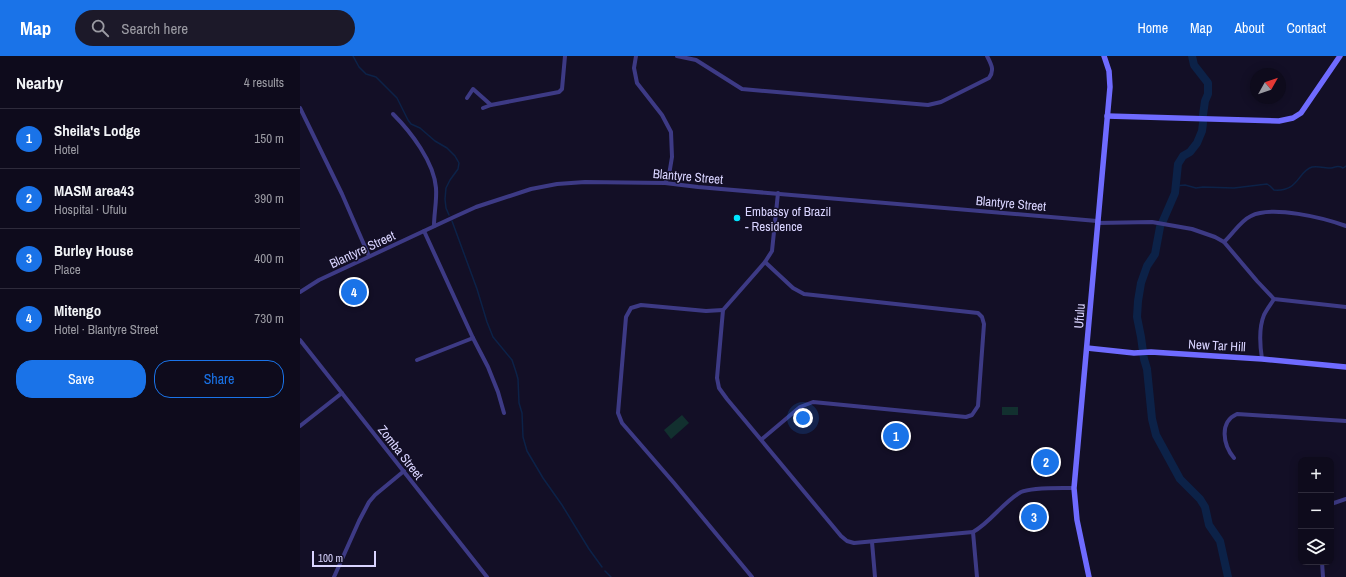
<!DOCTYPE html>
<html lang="en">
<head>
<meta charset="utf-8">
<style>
	:root { --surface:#0e0b1c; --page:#1c1929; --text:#f1f3f6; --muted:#9b9ba3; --line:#2e2b3b; --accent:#1a73e8 }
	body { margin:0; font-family:"Archivo Narrow",sans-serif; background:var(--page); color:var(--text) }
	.controls { position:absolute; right:12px; bottom:12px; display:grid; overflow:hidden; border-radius:8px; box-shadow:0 2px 10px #0003 }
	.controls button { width:36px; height:36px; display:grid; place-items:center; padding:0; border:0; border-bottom:1px solid var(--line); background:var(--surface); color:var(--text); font:20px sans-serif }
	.compass { position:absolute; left:950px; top:12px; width:36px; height:36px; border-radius:50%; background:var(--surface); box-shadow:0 2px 10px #0003; rotate:50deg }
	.scale { position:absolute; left:12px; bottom:10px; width:64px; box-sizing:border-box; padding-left:4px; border:2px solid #d9d4ff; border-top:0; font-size:11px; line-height:14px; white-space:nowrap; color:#d9d4ff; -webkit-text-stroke:3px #130f26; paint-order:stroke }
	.you { position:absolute; left:503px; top:362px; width:14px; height:14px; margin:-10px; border:3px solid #fff; border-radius:50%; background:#1a73e8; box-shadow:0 0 0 6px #1a73e833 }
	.badge { display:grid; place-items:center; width:26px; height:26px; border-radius:50%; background:var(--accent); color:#fff; font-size:13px; font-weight:700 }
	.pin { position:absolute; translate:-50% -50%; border:2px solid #fff; box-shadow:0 1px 4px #0006 }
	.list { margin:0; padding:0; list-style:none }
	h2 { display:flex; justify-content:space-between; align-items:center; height:52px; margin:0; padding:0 16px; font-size:17px }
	h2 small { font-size:13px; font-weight:400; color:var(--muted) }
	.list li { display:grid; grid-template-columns:26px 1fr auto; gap:12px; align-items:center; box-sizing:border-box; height:60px; padding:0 16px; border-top:1px solid var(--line) }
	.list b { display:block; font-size:15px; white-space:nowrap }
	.list p { margin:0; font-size:13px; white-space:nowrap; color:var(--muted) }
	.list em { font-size:13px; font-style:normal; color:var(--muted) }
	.actions { display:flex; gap:8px; padding:12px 16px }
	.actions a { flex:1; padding:9px 0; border:1px solid var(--accent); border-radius:16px; text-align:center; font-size:14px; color:var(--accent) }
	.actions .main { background:var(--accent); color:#fff }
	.icon { flex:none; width:22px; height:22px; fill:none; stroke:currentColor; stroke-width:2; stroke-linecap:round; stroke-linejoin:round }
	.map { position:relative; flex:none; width:1046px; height:521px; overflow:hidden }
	header { display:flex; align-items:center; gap:24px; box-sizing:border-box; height:56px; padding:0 20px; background:var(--accent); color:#fff }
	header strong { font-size:19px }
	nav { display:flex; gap:22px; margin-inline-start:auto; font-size:14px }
	.search { width:280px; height:36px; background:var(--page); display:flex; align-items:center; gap:10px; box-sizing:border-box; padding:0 14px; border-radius:22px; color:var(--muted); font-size:15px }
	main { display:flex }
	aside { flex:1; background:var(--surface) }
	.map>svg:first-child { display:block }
	.park { fill:#12302f }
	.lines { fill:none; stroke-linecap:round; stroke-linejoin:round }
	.stream { stroke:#0c2248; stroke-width:1.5 }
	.river { stroke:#0c2248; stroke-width:8 }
	.street { stroke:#3d3a85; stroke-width:4 }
	.secondary { stroke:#6f6bff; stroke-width:5.5 }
	.poi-dot { fill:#00e5ff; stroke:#130f26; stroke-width:1.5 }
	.labels { text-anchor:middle; stroke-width:3; stroke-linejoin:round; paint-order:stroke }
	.street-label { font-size:13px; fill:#d9d4ff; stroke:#130f26 }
	.poi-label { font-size:13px; fill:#d9d4ff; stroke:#130f26; text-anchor:start }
</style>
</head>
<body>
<header>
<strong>Map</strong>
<div class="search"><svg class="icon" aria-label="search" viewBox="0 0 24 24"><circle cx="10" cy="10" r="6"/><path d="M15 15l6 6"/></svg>Search here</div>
<nav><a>Home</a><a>Map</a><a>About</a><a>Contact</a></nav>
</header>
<main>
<aside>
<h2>Nearby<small>4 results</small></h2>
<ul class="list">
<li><span class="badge">1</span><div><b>Sheila's Lodge</b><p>Hotel</p></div><em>150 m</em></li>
<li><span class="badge">2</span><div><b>MASM area43</b><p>Hospital · Ufulu</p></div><em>390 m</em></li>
<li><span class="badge">3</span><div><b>Burley House</b><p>Place</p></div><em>400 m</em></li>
<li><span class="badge">4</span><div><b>Mitengo</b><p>Hotel · Blantyre Street</p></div><em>730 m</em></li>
</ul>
<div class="actions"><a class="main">Save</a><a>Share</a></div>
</aside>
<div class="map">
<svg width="1046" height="521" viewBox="0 0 1046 521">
	<rect width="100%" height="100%" fill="#130f26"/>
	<g class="park">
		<rect x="702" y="351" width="16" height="8"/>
		<path d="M 382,359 L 389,367 L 371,383 L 364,374 Z"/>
	</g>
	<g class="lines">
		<g class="stream">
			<path d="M 53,0 L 59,11 L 66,18 L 76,21 L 97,42 L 108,64 L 111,68 L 120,72 L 135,85 L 147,92 L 155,100 L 159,107 L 158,113 L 150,124 L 146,132 L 145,143 L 146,152 L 149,159"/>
			<path d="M 875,130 L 885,129 L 896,132 L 903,131 L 934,132 L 967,128 L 970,130 L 974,134 C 999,136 998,115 1012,111 C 1019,110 1025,112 1031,112 C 1036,111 1038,109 1043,112 L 1046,110"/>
			<path d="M 152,165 L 177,233 L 187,266 L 193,281 L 212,304 L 216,316 L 218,323 L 219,347 L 222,357 L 223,381 L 227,395 L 243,422 L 262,449 L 289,493 L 302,511"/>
			<path d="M 305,515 L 311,521"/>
		</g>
		<g class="river">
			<path d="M 892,0 L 894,9 L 908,27 L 908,38 L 905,45 L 903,59"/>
			<path d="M 862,167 L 875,137 L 878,108 L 883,100 L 890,96 L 897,87 L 902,75 L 903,67"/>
			<path d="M 860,171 L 855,198 L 847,210 L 841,227 L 838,245 L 837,261 L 841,281 L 844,303 L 847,313 L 852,363 L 856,379 L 880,423 L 900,443 L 905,451 L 909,469 L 920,485 L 928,521"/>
		</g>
		<g class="street">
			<path d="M 336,0 L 334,12 L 337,27 L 362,59 L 371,76 L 372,101 L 369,119 L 365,127"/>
			<path d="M 377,0 L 396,4 L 442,33 L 628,49 L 641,46 L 689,22 C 695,14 691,8 687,0"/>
			<path d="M 167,42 L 173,33 L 191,49"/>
			<path d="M 0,52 L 42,138 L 69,200"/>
			<path d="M 183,52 L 191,49 L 259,36 L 262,33 L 265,0"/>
			<path d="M 93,58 C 111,76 134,106 136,132 C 137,145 134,157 134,170"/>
			<path d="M 478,137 L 472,195 L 465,206 L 423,254 L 417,322 L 419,332 L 427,343 L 541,480 L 547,485 L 554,487 L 673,476 C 691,466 703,446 721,436 C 732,431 762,432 774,432"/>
			<path d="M 797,167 L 852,166 L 892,173 L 915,181 L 924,186 L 957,225 L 974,243 L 1046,251"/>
			<path d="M 124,175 L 173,282 L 188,311 L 198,336 L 204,357"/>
			<path d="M 924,186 C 933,178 940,165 951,160 C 972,149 1024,162 1046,170"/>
			<path d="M 0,236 L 19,224 L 154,161 L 176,151 L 231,133 L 257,128 L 285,126 L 365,127 L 398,131 L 797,165"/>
			<path d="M 423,254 L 406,255 L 341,249 L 331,252 L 326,261 L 318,357 L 322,367 L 374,427 L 452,521"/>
			<path d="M 0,284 L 187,521"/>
			<path d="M 962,303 C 960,290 959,271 964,259 C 967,253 971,248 974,243"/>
			<path d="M 117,304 L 173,282"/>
			<path d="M 0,370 L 42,337"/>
			<path d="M 462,383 L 500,351 L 513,346 L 666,361 L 672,359 L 678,350 L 684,268 L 682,261 L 678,257 L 504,238 L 493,232 L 465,206"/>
			<path d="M 934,402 C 923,389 919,366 937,358 L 1046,365"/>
			<path d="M 1031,448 L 1046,443"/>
			<path d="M 673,476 L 677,521"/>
			<path d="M 572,486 L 575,521"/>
			<path d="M 1022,506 L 1023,521"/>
			<path d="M 34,521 L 59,465 L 69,446 L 75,439 L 104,415"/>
		</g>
		<g class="secondary">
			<path d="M 807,60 L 979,65 L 993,62 L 1001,57 L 1040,0"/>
			<path d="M 787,292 L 834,297 L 851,296 L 962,303 L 1046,311"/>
			<path d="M 789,521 L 777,464 L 774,432 L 810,31 L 809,15 L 804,0"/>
		</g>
	</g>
	<circle class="poi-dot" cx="437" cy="162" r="4"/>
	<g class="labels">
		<g class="street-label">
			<text transform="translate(388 120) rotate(5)" y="5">Blantyre Street</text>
			<text transform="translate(711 147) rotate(5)" y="5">Blantyre Street</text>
			<text transform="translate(62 193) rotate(-25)" y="5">Blantyre Street</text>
			<text transform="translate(779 260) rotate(-86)" y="5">Ufulu</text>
			<text transform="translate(917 289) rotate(3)" y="5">New Tar Hill</text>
			<text transform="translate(101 396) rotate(52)" y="5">Zomba Street</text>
		</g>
		<g class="poi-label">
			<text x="445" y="160">Embassy of Brazil<tspan x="445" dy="15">- Residence</tspan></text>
		</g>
	</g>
</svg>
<div class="controls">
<button>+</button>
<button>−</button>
<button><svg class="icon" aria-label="layers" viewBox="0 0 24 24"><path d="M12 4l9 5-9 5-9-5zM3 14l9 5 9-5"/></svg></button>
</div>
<svg class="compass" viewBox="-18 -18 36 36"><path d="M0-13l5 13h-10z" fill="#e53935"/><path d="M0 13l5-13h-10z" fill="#9b9ba3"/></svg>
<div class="scale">100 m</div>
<div class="you"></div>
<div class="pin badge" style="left:596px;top:380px">1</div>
<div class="pin badge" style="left:746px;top:406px">2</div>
<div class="pin badge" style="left:734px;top:461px">3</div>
<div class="pin badge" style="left:54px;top:236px">4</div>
</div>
</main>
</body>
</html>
